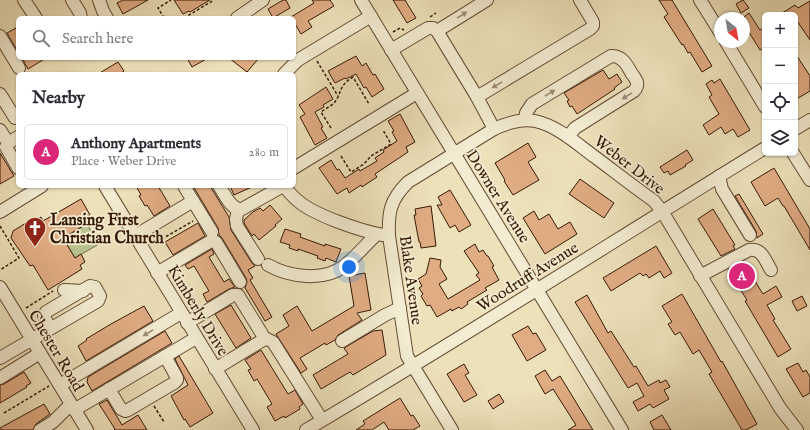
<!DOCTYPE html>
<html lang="en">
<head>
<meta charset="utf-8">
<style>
	:root { --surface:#fff; --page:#f2f2f3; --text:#2b2b33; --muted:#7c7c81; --line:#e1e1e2; --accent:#db2777 }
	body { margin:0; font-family:"IM FELL English",serif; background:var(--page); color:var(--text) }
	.controls { position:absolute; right:12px; top:12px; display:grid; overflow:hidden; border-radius:6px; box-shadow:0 1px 3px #0004 }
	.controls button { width:36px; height:36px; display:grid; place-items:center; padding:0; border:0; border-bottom:1px solid var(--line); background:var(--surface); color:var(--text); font:20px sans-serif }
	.compass { position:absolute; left:714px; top:12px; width:36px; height:36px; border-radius:50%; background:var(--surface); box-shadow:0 1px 3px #0004; rotate:149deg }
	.you { position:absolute; left:349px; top:267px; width:14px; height:14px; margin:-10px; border:3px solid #fff; border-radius:50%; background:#1a73e8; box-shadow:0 0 0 6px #1a73e833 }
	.badge { display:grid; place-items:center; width:26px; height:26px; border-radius:50%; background:var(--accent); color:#fff; font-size:13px; font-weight:700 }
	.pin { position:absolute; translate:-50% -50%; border:2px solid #fff; box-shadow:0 1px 4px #0006 }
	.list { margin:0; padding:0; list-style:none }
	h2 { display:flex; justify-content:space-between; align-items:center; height:52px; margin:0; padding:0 16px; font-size:17px }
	h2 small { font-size:13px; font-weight:400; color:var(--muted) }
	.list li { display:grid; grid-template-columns:26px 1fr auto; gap:12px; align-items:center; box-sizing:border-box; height:56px; margin:0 8px 8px; padding:0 8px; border:1px solid var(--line); border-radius:6px }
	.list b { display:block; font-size:15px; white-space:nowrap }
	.list p { margin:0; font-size:13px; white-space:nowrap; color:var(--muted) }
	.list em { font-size:13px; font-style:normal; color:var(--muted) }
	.icon { flex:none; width:22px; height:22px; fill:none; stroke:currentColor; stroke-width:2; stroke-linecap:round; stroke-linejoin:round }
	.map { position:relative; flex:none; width:810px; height:430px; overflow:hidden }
	.search { position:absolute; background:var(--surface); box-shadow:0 1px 3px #0004; left:16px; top:16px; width:280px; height:44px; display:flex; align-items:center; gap:10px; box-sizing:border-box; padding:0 14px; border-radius:6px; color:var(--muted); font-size:15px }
	.panel { position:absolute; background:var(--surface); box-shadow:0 1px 3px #0004; left:16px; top:72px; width:280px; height:116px; border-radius:6px }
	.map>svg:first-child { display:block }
	.green { fill:#b8c390; stroke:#786e4b }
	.building { fill:#e0ac84; stroke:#371906 }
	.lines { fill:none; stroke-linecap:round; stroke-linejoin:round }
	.minor-casing { stroke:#644b33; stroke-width:14 }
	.path { stroke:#371906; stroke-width:1.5; stroke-dasharray:3 2; stroke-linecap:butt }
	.minor { stroke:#f3ecd2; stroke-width:12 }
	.oneway { fill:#9e8d76 }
	.labels { text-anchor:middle; stroke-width:3.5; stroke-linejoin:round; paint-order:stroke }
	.street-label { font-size:16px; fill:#371906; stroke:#f3ecd2 }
	.poi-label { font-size:16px; font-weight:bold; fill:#371906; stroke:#f3ecd2; text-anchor:start }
</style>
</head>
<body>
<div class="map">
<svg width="810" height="430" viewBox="0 0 810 430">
	<rect width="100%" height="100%" fill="#ede1ba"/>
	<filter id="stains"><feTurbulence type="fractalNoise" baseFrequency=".005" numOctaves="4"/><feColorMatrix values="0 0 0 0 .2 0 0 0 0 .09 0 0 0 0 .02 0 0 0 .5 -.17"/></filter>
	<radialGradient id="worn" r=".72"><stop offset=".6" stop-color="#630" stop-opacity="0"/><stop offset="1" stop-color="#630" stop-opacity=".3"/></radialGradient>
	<path class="green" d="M 87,224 L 99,244 L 75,258 L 63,238 Z"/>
	<g class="building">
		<path d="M 123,0 L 148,0 L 123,14 L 117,3 Z"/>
		<path d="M 174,0 L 210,0 L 190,12 L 189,11 L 183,14 Z"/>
		<path d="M 283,0 L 286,0 L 290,8 L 273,18 L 268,9 Z"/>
		<path d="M 312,0 L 330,0 L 334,6 L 308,21 L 312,27 L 301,34 L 294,22 L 294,18 L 291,17 L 314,3 Z"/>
		<path d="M 393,0 L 405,0 L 416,18 L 407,23 Z"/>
		<path d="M 659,0 L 672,0 L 712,66 L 702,72 L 690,52 L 688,53 L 683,44 L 682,45 L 664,17 L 668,14 Z"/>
		<path d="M 743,0 L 749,8 L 741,13 L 736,4 Z"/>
		<path d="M 810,1 L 810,40 L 795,18 L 795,15 L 779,15 L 795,5 L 798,8 Z"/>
		<path d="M 749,13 L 760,30 L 765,27 L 765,47 L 760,50 L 744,24 L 744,17 Z"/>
		<path d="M 18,27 L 18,52 L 7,33 Z"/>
		<path d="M 795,53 L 810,76 L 810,91 L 795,100 Z"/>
		<path d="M 356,56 L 362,66 L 366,63 L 373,75 L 375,74 L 384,89 L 372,97 L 366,87 L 364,88 L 356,74 L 346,79 L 345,78 L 335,83 L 328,71 Z"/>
		<path d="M 22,58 L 46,58 L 28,69 Z"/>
		<path d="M 187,58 L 208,58 L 192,67 Z"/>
		<path d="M 229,58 L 259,58 L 247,72 Z"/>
		<path d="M 118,62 L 124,71 L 120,74 L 98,74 Z"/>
		<path d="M 603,70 L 609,79 L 617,74 L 622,82 L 614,88 L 615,89 L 577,114 L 572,106 L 570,107 L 567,101 L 569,100 L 564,93 Z"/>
		<path d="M 720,79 L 750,130 L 738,137 L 733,129 L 725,134 L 721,127 L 709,135 L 703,125 L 719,114 L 709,97 L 712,95 L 706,84 L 712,80 L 714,83 Z"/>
		<path d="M 326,87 L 333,99 L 323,105 L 324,107 L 315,112 L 323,127 L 321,128 L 327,138 L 315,145 L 300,117 L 305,114 L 299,105 Z"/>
		<path d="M 400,114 L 415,142 L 406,147 L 408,152 L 375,174 L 377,177 L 362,187 L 361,185 L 349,193 L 347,188 L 337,194 L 319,168 L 331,160 L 337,170 L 339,169 L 345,178 L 359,169 L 360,171 L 377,161 L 375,158 L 384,152 L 383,150 L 397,141 L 392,132 L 394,131 L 388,121 Z"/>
		<path d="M 528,143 L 536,157 L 528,162 L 539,180 L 513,195 L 504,181 L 505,180 L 495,163 Z"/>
		<path d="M 687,150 L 693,160 L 685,165 L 686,166 L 670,175 L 668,171 L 664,173 L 660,167 Z"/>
		<path d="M 0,153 L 14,176 L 0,184 Z"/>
		<path d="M 774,168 L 810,229 L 810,250 L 784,206 L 783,206 L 778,198 L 765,206 L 751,182 Z"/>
		<path d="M 580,179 L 614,203 L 604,218 L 569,194 Z"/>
		<path d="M 136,186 L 158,186 L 170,206 L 154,216 L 147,205 L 145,206 L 139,196 L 141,195 Z"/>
		<path d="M 193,186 L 210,186 L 229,217 L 231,230 L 252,263 L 255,266 L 248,270 L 253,278 L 250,280 L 272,317 L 265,321 L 245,288 L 247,282 L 246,278 L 222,238 L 219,235 L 218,228 Z"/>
		<path d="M 230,186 L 254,186 L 234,195 Z"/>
		<path d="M 450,190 L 471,225 L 459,232 L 455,225 L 450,228 L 437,205 L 442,205 L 438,197 Z"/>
		<path d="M 739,194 L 763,234 L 757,238 L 756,231 L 735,196 Z"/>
		<path d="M 81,199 L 90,215 L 85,218 L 88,223 L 63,238 L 75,258 L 81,254 L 85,262 L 80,265 L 82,269 L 48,290 L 33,265 L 30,266 L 11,238 L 13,231 L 26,223 L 30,224 L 41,217 L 43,221 Z"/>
		<path d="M 270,205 L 282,219 L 275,225 L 276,226 L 259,240 L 254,234 L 252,236 L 244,223 L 244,220 L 253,212 L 260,208 L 263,211 Z"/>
		<path d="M 431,206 L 436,246 L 421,248 L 420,242 L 419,242 L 414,215 L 416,215 L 415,209 Z"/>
		<path d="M 713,209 L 735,245 L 733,246 L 735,249 L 721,256 L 698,219 Z"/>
		<path d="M 534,211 L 539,220 L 549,214 L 558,229 L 570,222 L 577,234 L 545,254 L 523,218 Z"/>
		<path d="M 198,223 L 205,236 L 173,255 L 165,242 Z"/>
		<path d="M 285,229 L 301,234 L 300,237 L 325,246 L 325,244 L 341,249 L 336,262 L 326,258 L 325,261 L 317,258 L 318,256 L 298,249 L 298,251 L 289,248 L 290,245 L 280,242 Z"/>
		<path d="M 475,244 L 479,252 L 483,250 L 487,256 L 488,256 L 494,266 L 492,267 L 499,280 L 485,288 L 487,290 L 467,302 L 468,304 L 461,309 L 459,307 L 452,311 L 451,309 L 437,317 L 430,305 L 427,306 L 421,296 L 423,294 L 419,288 L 422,286 L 418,279 L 426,274 L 430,258 L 441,260 L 440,267 L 447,279 L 439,284 L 448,299 L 480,280 L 476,275 L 479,273 L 464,251 Z"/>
		<path d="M 656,246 L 672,273 L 664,278 L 660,271 L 649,278 L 646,274 L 643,276 L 640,273 L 611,291 L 603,278 Z"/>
		<path d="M 212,249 L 214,254 L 209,257 L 224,282 L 229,279 L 235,287 L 229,289 L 207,302 L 203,294 L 209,291 L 194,266 L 188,269 L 185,265 Z"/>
		<path d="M 743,262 L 763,294 L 776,286 L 782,297 L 767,305 L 775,319 L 773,320 L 791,349 L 778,357 L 745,301 L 747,300 L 728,270 Z"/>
		<path d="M 365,273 L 371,310 L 357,313 L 362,320 L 338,335 L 335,340 L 326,345 L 325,343 L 300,358 L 307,369 L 301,373 L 276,334 L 289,326 L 283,315 L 297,306 L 312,331 L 354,306 L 349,276 Z"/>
		<path d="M 682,294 L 721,362 L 722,361 L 757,424 L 746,430 L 742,430 L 709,374 L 712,372 L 699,350 L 693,354 L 680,332 L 675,335 L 668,324 L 672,322 L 662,306 Z"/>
		<path d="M 587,295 L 608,333 L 611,331 L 634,367 L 636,366 L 648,386 L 659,380 L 660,383 L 666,380 L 670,387 L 664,390 L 669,399 L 653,408 L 650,404 L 638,411 L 633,402 L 644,396 L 637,383 L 628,388 L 575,302 Z"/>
		<path d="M 802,296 L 807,306 L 797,311 L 792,301 Z"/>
		<path d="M 231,305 L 251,338 L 236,348 L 215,314 Z"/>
		<path d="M 144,306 L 153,321 L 86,361 L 78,346 L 87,340 L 86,339 L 111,324 Z"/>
		<path d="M 528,326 L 533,334 L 536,333 L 546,350 L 527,361 L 512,335 Z"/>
		<path d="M 382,330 L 386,355 L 353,375 L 350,372 L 321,389 L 313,375 L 348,354 L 344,348 L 373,331 Z"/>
		<path d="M 165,331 L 172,343 L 92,391 L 87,382 L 88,377 Z"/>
		<path d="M 261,350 L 288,394 L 295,390 L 303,404 L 299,407 L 300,409 L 285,418 L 284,416 L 275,421 L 267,407 L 272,404 L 257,379 L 254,381 L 248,370 L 251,369 L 245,360 Z"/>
		<path d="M 179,356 L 213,413 L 190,427 L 185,419 L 184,420 L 171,396 L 188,385 L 175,359 Z"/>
		<path d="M 798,363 L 803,372 L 806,370 L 810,377 L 810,393 L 803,397 L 786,369 Z"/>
		<path d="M 464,364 L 469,373 L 465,375 L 477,395 L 464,402 L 447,374 Z"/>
		<path d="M 545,370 L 552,381 L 560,376 L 593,430 L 568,430 L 576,425 L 553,389 L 545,394 L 535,376 Z"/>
		<path d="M 24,372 L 31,383 L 26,386 L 27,387 L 0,403 L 0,385 L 4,384 Z"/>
		<path d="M 499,394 L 504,402 L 493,409 L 488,401 Z"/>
		<path d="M 400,398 L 411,416 L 413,415 L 420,426 L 413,430 L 389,430 L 384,422 L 372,430 L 356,430 L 365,424 L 363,421 Z"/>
		<path d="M 107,400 L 122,425 L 138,415 L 147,430 L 114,430 L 115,429 L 99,404 Z"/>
		<path d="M 44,404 L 50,414 L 36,424 L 33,430 L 0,430 L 0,428 Z"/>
		<path d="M 662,415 L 671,430 L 654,430 L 650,422 Z"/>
	</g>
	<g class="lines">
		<g class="minor-casing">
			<g id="minor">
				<path d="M 24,0 L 36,18"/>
				<path d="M 72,0 L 80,13 L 81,18"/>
				<path d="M 99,0 L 103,11 L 107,18"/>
				<path d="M 361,0 L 622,430"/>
				<path d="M 700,0 L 720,32"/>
				<path d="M 237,18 L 263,0"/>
				<path d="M 437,31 L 487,0"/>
				<path d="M 0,36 L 19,68"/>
				<path d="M 726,42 L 765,107"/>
				<path d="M 391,50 L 428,28 L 433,28 L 437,31 L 477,97 L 494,129"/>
				<path d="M 284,74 L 298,60 L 371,16"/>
				<path d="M 0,94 L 15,118"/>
				<path d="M 477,97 L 590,29 L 593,26 L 593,22 L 580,0"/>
				<path d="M 525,120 L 526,113 L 532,104 L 611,56 C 622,55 627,65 632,74 C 634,76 636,80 637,82 C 638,86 636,89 634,91 L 575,128 L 568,137"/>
				<path d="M 795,129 L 810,120"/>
				<path d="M 0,130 L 8,143"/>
				<path d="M 18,137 L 8,143 L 6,147 L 18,168"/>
				<path d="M 793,153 L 810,180"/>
				<path d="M 294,168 L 417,93"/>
				<path d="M 719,176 L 722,189 L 750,235"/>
				<path d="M 105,186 L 253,430"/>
				<path d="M 219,186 C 225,194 231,211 242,209 L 283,186"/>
				<path d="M 284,186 C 288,191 292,196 297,200 C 313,215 361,231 383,235"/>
				<path d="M 193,201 L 212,232"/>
				<path d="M 238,210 L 236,219 L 237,226 L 258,259"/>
				<path d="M 0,212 L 42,186"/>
				<path d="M 135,236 L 193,201 L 184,186"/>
				<path d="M 268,265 C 289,277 324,282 344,266 C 356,257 366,244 377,234"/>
				<path d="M 157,273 L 211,241 L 214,241 L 216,242 L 240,282"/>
				<path d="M 700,276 L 749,250 C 762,248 765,260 771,270"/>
				<path d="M 0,287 L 87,430"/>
				<path d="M 64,290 L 83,291"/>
				<path d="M 187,323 L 233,295 L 238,295 L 262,334"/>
				<path d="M 342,341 L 385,315 L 400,308"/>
				<path d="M 0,358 L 98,301 L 100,296 L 95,287 L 90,286 L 46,312 L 44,315 C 45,319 48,325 52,327"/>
				<path d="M 215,369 L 263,340 L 267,339 L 273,342 L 322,420"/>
				<path d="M 0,378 L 40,353"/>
				<path d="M 60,385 L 181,313"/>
				<path d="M 109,389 L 121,409 L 125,411 L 128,410 L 174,383 L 177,380 L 177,378 L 165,356"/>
				<path d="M 74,410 L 196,338"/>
				<path d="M 40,430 L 53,422 L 71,404"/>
				<path d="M 306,430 C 461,339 612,242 765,148"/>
				<path d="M 452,430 L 407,356 L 389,236 C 388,212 390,200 408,182 L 494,129 C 507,123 521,118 535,121 C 558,126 577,144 595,157 C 615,172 634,187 654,201 L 662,211 L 780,408 L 797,430"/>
			</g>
		</g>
		<g class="path">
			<path d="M 430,17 L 436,13"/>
			<path d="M 164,18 L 158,8 L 171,0"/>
			<path d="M 184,18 L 214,0"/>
			<path d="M 393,32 L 400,28 L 404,30"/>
			<path d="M 317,61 L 338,96"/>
			<path d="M 331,128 L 321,112 C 325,109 331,106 334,103 C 343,92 337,87 353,77 L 369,104"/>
			<path d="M 341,156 L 351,172 L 364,164 L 371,156 L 391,144 L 383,130"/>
			<path d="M 0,226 L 19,258 L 0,270"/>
			<path d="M 153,244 L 193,221"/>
			<path d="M 26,308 L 53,291"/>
			<path d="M 154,406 L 164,422"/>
			<path d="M 4,413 L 49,386"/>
		</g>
		<use href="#minor" class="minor"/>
	</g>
	<defs><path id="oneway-solid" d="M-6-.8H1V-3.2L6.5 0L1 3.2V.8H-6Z"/></defs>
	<g class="oneway">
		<use href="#oneway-solid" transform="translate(462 15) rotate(-32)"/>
		<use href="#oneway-solid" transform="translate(497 85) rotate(149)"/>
		<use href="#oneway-solid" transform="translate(550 93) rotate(-31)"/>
		<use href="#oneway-solid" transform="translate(627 96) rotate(148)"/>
		<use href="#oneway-solid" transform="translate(148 333) rotate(149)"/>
	</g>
	<defs>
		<g id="church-pin" transform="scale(1.15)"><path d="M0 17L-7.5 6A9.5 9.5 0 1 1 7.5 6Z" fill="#8f2418" stroke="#f3ecd2"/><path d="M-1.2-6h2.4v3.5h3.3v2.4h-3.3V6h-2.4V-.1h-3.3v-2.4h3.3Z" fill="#fff"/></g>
	</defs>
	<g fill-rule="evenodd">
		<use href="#church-pin" x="35" y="228"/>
	</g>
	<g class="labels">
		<g class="street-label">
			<text transform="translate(630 164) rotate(38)" y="6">Weber Drive</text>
			<text transform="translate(499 196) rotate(58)" y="6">Downer Avenue</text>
			<text transform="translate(527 276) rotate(-32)" y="6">Woodruff Avenue</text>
			<text transform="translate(412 280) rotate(82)" y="6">Blake Avenue</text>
			<text transform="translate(199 310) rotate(59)" y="6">Kimberly Drive</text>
			<text transform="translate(57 350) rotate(59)" y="6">Chester Road</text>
		</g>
		<g class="poi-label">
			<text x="50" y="225">Lansing First<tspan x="50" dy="18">Christian Church</tspan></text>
		</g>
	</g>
	<rect width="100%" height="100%" filter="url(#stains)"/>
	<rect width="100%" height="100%" fill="url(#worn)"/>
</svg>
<div class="controls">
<button>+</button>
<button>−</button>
<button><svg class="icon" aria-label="locate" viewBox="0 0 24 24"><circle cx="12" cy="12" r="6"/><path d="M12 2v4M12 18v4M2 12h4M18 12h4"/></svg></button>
<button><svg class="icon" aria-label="layers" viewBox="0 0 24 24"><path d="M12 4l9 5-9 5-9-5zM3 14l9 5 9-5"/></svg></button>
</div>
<svg class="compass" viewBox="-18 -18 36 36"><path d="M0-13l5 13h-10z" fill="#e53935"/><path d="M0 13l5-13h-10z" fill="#7c7c81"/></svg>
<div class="you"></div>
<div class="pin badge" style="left:742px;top:276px">A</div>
<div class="search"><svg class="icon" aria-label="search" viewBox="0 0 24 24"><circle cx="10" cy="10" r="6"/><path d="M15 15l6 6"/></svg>Search here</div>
<section class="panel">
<h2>Nearby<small></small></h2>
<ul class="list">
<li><span class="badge">A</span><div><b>Anthony Apartments</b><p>Place · Weber Drive</p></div><em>280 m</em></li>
</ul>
</section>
</div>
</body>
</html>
